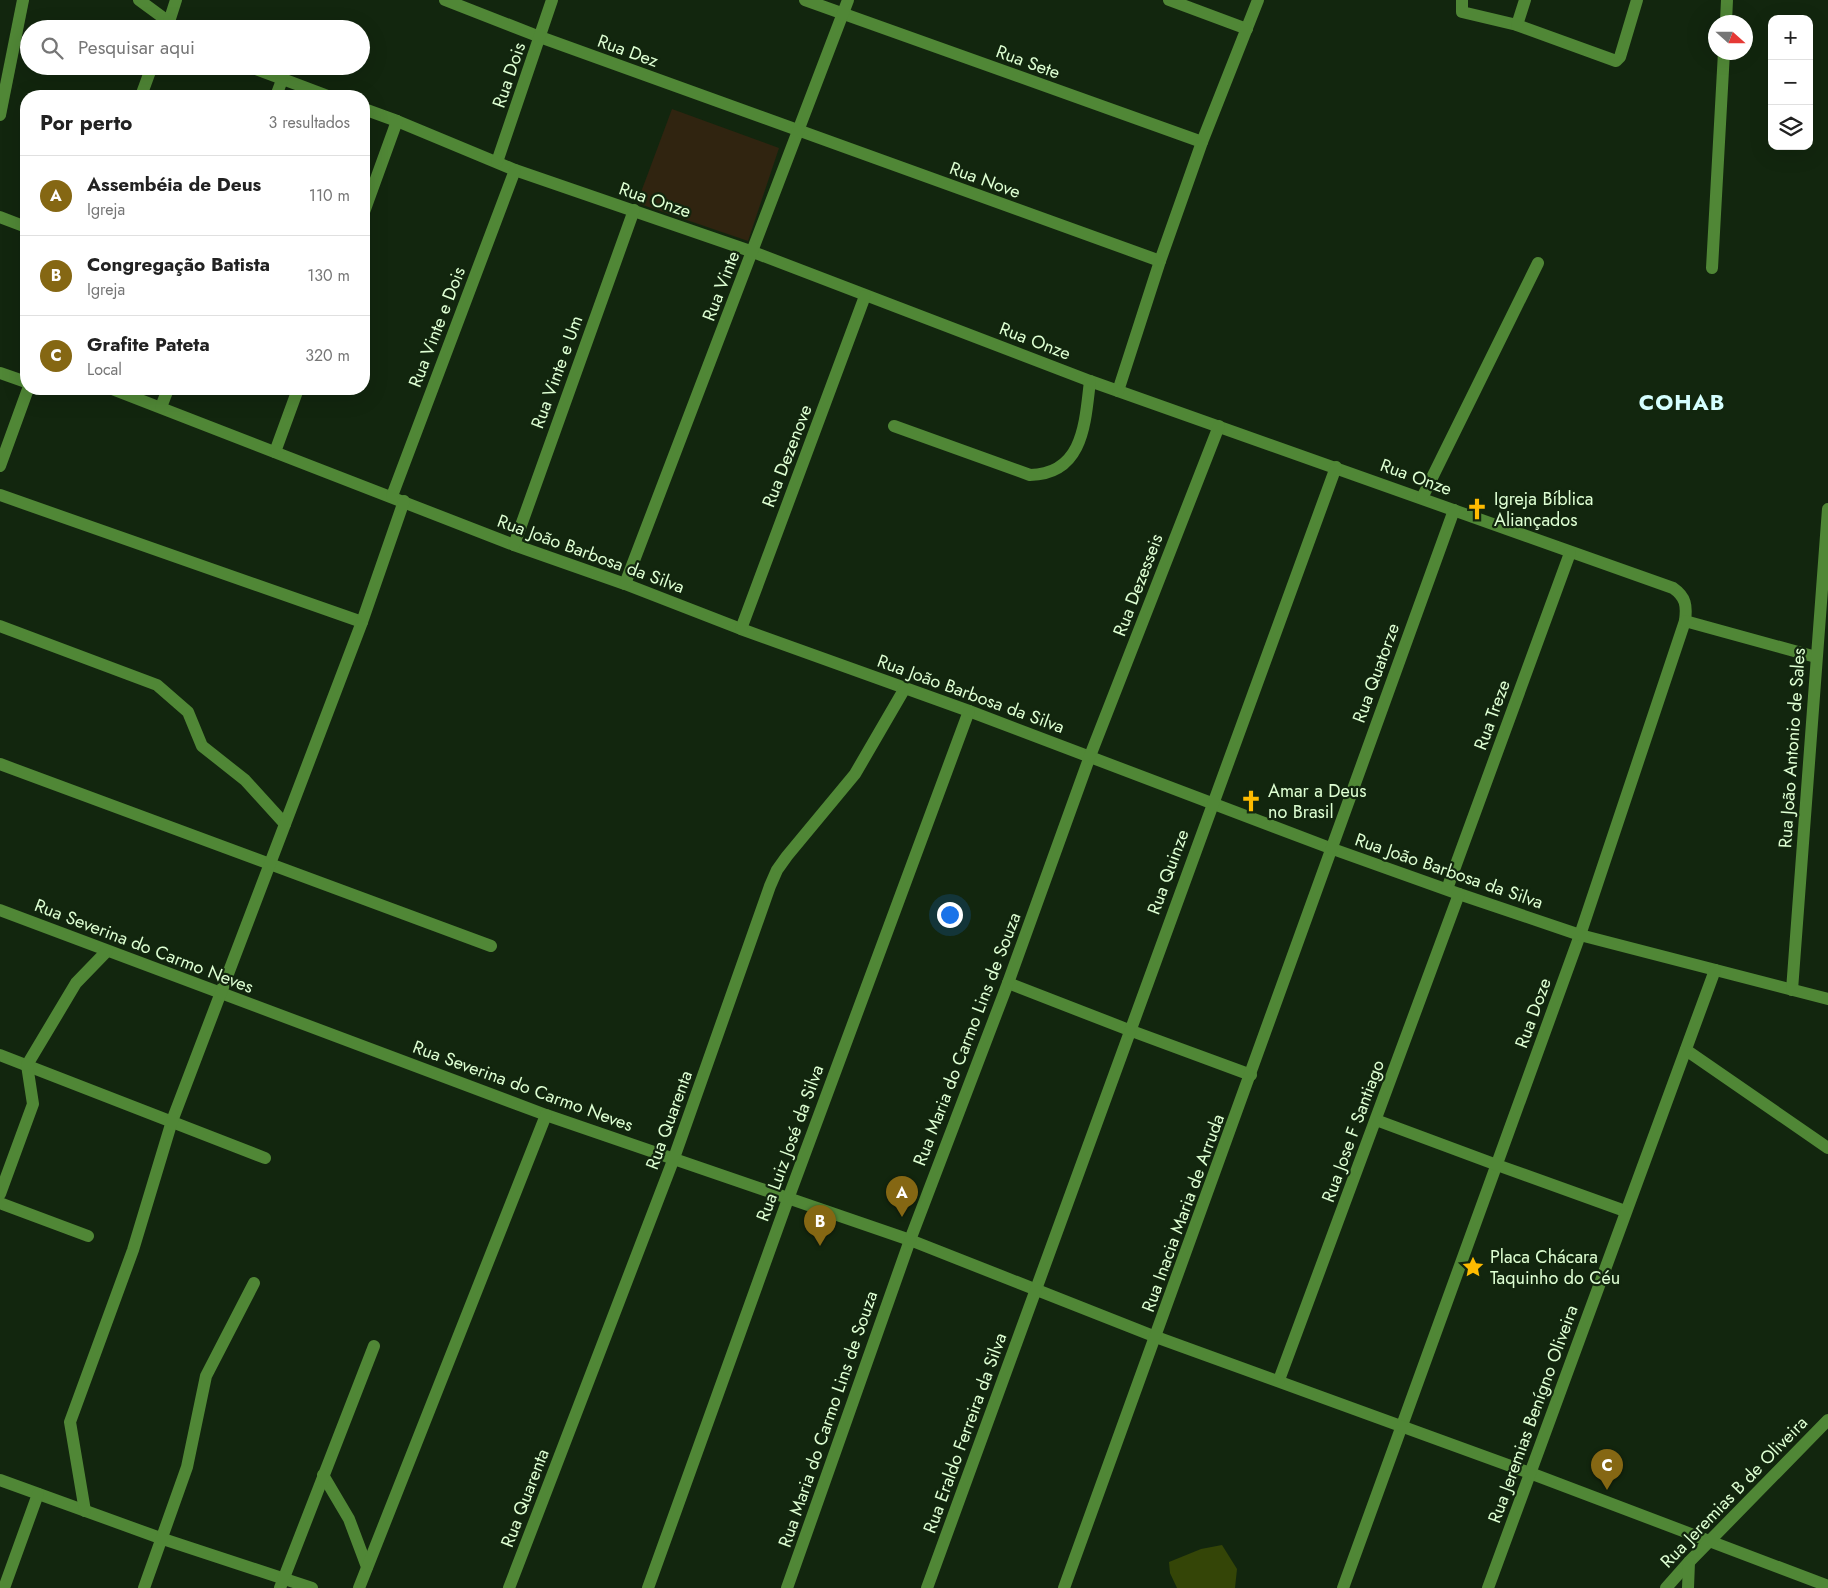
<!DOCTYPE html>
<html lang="pt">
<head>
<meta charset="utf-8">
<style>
	:root { --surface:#fff; --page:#f6f6f6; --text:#222; --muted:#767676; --line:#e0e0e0; --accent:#856713 }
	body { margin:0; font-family:Jost,sans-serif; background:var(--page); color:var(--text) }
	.controls { position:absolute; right:15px; top:15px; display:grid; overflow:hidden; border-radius:10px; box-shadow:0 5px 20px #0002 }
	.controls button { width:45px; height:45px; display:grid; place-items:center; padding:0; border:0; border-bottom:1px solid var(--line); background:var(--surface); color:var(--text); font:25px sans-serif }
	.compass { position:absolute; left:1708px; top:15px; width:45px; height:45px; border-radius:50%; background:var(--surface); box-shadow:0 5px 20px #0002; rotate:111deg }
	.you { position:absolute; left:949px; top:914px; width:18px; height:18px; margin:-12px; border:4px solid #fff; border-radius:50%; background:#1a73e8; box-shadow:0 0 0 8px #1a73e833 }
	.badge { display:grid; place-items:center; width:32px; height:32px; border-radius:50%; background:var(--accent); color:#fff; font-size:16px; font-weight:700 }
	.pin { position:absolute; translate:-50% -41px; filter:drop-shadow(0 1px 2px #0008) }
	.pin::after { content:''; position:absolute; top:26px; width:18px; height:15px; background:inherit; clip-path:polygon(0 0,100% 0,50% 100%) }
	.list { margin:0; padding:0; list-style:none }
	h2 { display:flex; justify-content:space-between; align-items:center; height:65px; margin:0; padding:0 20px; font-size:21px }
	h2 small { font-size:16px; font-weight:400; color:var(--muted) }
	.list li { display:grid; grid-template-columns:32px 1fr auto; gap:15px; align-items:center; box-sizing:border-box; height:80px; padding:0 20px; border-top:1px solid var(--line) }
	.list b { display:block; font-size:19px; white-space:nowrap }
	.list p { margin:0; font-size:16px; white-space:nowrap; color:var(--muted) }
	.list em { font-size:16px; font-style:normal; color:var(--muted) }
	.icon { flex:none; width:28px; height:28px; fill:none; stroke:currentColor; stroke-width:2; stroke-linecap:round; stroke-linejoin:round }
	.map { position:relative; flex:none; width:1828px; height:1588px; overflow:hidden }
	.search { position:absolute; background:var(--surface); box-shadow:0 5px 20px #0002; left:20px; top:20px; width:350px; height:55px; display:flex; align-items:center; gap:12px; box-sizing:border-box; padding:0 18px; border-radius:28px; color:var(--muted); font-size:19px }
	.panel { position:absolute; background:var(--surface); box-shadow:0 5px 20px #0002; left:20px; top:90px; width:350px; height:305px; border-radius:20px }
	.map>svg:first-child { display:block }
	.green { fill:#302410 }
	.water { fill:#344507 }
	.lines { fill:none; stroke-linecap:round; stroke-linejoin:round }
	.minor { stroke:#508736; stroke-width:12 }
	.labels { text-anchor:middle; stroke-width:4.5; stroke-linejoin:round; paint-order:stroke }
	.street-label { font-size:18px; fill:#deffd3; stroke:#12260e }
	.poi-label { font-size:18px; fill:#deffd3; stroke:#12260e; text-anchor:start }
	.district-label { font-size:22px; font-weight:bold; letter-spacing:1px; fill:#d5ffff; stroke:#12260e }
</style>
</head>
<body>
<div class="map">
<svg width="1828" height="1588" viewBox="0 0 1828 1588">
	<rect width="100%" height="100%" fill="#12260e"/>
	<path class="green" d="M 672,109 L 779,148 L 748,241 L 637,203 Z"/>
	<path class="water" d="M 1222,1545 L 1237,1569 L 1235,1588 L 1177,1588 L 1170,1573 L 1169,1562 L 1201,1549 Z"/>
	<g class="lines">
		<g class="minor">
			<path d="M 139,0 L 169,22"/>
			<path d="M 445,0 L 540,37 L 1160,261"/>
			<path d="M 805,0 L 1202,142"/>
			<path d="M 1169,0 L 1247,29"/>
			<path d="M 1462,0 L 1462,12 L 1517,25 L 1616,61 L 1620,57 L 1637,0"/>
			<path d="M 1726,22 L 1727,0"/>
			<path d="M 1517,25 L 1525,0"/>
			<path d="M 167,28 L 176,0"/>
			<path d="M 248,66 L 328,96"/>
			<path d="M 141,96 L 152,66"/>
			<path d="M 276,96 L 282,80"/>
			<path d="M 364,109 L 397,121 L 515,170 L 753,252 L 1090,381 L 1673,588 C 1686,597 1687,606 1685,621 L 1580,935 L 1343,1588"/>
			<path d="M 0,115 L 23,0"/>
			<path d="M 497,162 L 552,0"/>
			<path d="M 364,212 L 397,121"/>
			<path d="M 0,217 L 26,227"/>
			<path d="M 1712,268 L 1724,52"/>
			<path d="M 0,373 L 26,382"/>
			<path d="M 112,389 L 514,545 L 625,584 L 741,629 L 969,711 L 1330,848 L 1459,894 L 1580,935 L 1828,999"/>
			<path d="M 1118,391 L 1160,261 L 1202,142 L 1258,0"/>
			<path d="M 161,407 L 168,389"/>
			<path d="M 894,426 L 1030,475 C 1084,474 1085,422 1090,381"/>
			<path d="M 275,452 L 298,389"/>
			<path d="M 0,466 L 28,389"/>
			<path d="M 0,495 L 362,622"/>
			<path d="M 392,496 L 515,170"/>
			<path d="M 1422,498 L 1538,263"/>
			<path d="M 514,545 L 634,210"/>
			<path d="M 625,584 L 848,0"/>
			<path d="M 1685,621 L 1816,657"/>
			<path d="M 0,626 L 157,685 L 188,712 L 202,746 L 245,780 L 285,824"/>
			<path d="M 741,629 L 865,296"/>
			<path d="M 0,764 L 491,946"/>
			<path d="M 1447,889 L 1570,553"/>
			<path d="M 0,910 L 546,1115 L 910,1240 L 1156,1337 L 1530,1473 L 1828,1586"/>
			<path d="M 1008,983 L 1129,1030 L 1251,1075"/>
			<path d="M 1792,990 L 1828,509"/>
			<path d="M 1686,1050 L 1828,1148"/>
			<path d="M 0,1055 L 265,1158"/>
			<path d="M 1376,1120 L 1497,1165 L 1625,1211"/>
			<path d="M 0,1194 L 33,1104 L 27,1065 L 76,983 L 107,951"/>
			<path d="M 0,1203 L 88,1236"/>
			<path d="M 1279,1380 L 1459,894"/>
			<path d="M 323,1475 L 349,1519 L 367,1567"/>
			<path d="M 0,1480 L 163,1539 L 312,1588"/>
			<path d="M 85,1511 L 70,1422 L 133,1250 L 172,1121 L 362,622 L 404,501"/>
			<path d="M 4,1588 L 38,1494"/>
			<path d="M 144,1588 L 187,1467 L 206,1376 L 254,1283"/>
			<path d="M 280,1588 L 374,1346"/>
			<path d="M 359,1588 L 546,1115"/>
			<path d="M 509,1588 L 674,1158 L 770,886 L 777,870 L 787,856 L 855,774 L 905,688"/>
			<path d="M 648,1588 L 788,1199 L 969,711"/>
			<path d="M 787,1588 L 910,1240 L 1008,983 L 1090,756 L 1219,426"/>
			<path d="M 927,1588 C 1064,1215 1197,840 1336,467"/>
			<path d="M 1064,1588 C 1196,1229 1322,869 1454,510"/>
			<path d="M 1488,1588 L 1715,970"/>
			<path d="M 1666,1588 L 1689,1562 L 1828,1420"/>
			<path d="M 1688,1588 L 1689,1562"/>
		</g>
	</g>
	<defs>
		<g id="church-bare" transform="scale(1.725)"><path d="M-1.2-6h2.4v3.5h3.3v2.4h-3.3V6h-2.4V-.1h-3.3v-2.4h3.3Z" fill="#febb00" stroke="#12260e" stroke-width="2.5" paint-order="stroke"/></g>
		<g id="sight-bare" transform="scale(1.725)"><path d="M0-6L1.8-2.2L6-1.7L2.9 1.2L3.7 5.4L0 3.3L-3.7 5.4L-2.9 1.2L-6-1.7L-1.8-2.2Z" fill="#febb00" stroke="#12260e" stroke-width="2.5" paint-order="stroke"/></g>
	</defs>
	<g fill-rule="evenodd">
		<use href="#church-bare" x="1477" y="509"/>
		<use href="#church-bare" x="1251" y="801"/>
		<use href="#sight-bare" x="1473" y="1267"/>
	</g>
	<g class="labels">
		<g class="street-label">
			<text transform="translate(628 51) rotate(20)" y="6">Rua Dez</text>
			<text transform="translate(1028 62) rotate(20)" y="6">Rua Sete</text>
			<text transform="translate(509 75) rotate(-71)" y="6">Rua Dois</text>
			<text transform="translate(985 180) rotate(20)" y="6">Rua Nove</text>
			<text transform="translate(655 200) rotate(19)" y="6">Rua Onze</text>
			<text transform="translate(721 286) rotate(-69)" y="6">Rua Vinte</text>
			<text transform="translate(437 327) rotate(-69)" y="6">Rua Vinte e Dois</text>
			<text transform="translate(1035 341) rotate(21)" y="6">Rua Onze</text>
			<text transform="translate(557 372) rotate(-70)" y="6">Rua Vinte e Um</text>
			<text transform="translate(787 456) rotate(-69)" y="6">Rua Dezenove</text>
			<text transform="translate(1416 477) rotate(20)" y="6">Rua Onze</text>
			<text transform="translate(591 554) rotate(20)" y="6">Rua João Barbosa da Silva</text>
			<text transform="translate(1138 585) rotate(-69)" y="6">Rua Dezesseis</text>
			<text transform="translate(1376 673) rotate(-70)" y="6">Rua Quatorze</text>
			<text transform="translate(971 694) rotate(20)" y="6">Rua João Barbosa da Silva</text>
			<text transform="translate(1492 715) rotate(-70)" y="6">Rua Treze</text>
			<text transform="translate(1792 748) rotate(-86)" y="6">Rua João Antonio de Sales</text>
			<text transform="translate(1449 871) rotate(19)" y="6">Rua João Barbosa da Silva</text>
			<text transform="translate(1168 872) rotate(-70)" y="6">Rua Quinze</text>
			<text transform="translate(144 946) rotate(21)" y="6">Rua Severina do Carmo Neves</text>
			<text transform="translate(1533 1013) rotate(-70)" y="6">Rua Doze</text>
			<text transform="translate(967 1039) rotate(-69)" y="6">Rua Maria do Carmo Lins de Souza</text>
			<text transform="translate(523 1086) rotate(20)" y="6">Rua Severina do Carmo Neves</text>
			<text transform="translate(669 1120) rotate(-70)" y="6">Rua Quarenta</text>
			<text transform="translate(1353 1131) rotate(-70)" y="6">Rua Jose F Santiago</text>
			<text transform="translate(790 1143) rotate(-70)" y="6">Rua Luiz José da Silva</text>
			<text transform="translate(1183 1213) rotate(-70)" y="6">Rua Inacia Maria de Arruda</text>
			<text transform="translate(1533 1414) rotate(-70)" y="6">Rua Jeremias Benígno Oliveira</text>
			<text transform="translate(828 1419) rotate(-71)" y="6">Rua Maria do Carmo Lins de Souza</text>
			<text transform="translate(965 1433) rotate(-70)" y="6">Rua Eraldo Ferreira da Silva</text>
			<text transform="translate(1734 1492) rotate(-46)" y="6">Rua Jeremias B de Oliveira</text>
			<text transform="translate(525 1498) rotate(-69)" y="6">Rua Quarenta</text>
		</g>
		<g class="poi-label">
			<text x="1494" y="505">Igreja Bíblica<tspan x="1494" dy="21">Aliançados</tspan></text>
			<text x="1268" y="797">Amar a Deus<tspan x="1268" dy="21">no Brasil</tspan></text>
			<text x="1490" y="1263">Placa Chácara<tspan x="1490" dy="21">Taquinho do Céu</tspan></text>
		</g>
		<g class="district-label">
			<text x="1682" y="410">COHAB</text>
		</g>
	</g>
</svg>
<div class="controls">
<button>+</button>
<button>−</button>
<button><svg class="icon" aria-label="layers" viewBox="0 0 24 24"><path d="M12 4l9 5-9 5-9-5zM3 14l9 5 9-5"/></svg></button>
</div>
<svg class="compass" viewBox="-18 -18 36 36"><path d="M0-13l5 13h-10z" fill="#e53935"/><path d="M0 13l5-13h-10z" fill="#767676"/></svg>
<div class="you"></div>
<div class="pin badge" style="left:902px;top:1217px">A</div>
<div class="pin badge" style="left:820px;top:1246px">B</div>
<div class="pin badge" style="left:1607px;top:1490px">C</div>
<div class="search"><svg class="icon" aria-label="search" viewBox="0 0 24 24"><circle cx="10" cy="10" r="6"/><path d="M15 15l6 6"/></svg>Pesquisar aqui</div>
<section class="panel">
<h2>Por perto<small>3 resultados</small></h2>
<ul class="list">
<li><span class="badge">A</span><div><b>Assembéia de Deus</b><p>Igreja</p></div><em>110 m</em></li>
<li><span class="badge">B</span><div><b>Congregação Batista</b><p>Igreja</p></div><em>130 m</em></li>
<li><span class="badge">C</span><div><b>Grafite Pateta</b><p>Local</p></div><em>320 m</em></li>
</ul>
</section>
</div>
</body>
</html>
